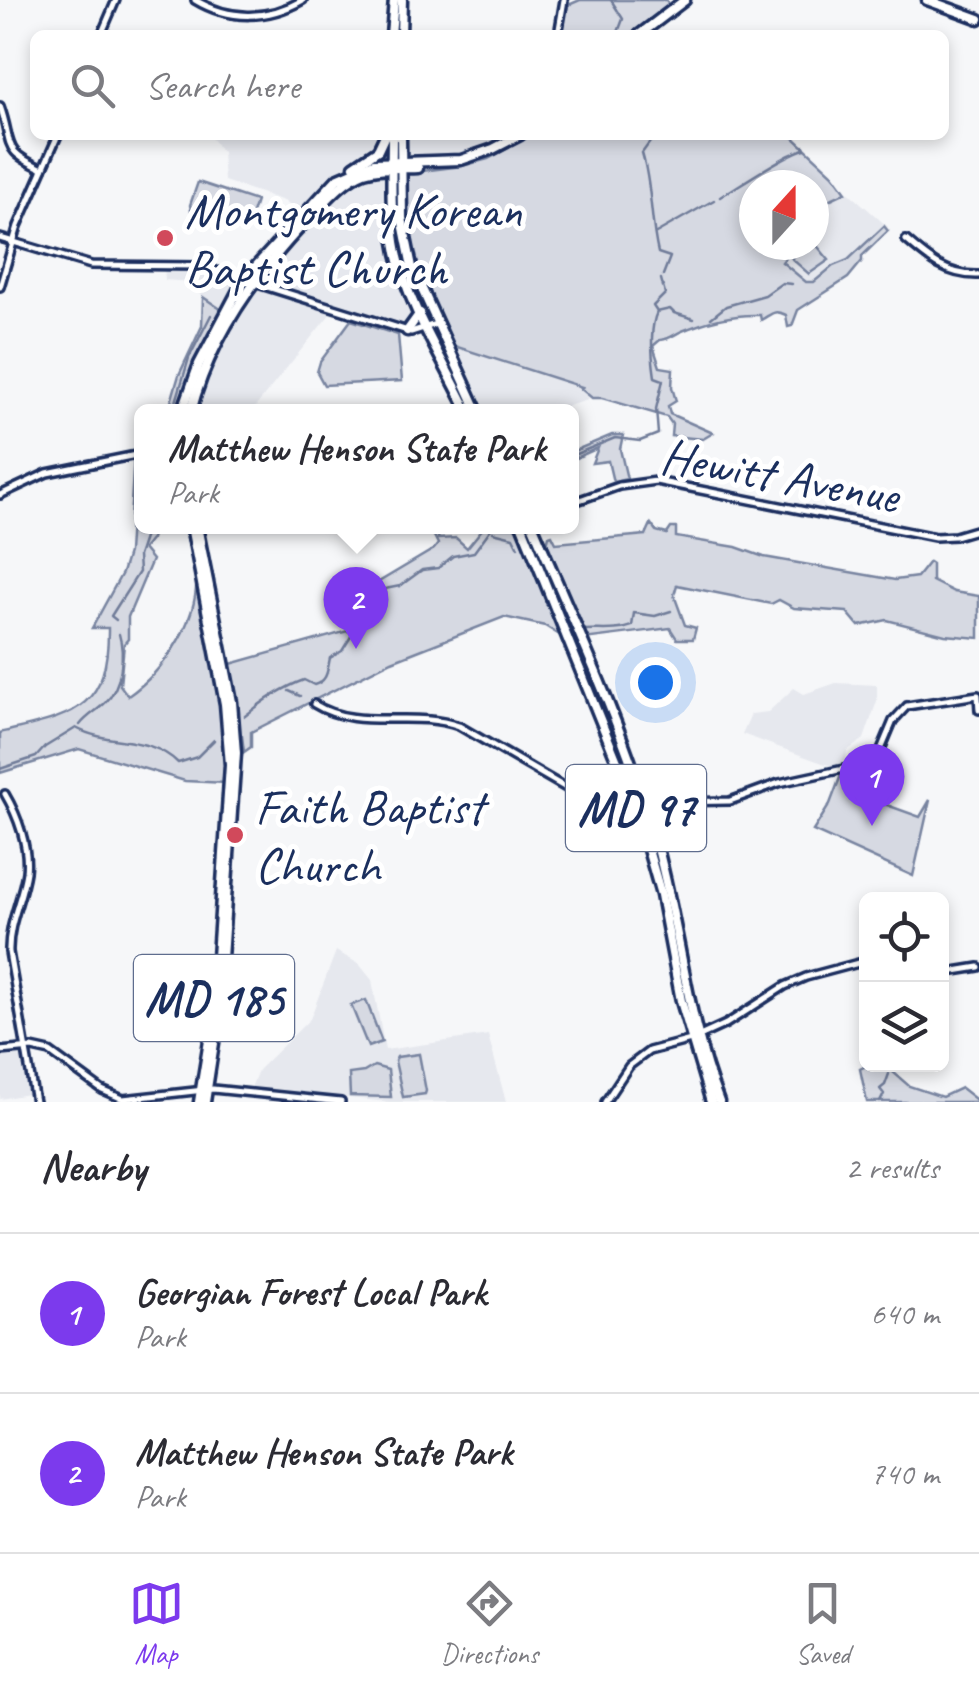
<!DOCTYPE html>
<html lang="en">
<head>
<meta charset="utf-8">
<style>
	:root { --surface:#fff; --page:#f7f7f7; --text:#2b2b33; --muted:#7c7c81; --line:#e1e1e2; --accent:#7c3aed }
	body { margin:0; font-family:Caveat,sans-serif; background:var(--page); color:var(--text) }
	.controls { position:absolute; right:30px; bottom:30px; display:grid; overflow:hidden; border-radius:15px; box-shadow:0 5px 15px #0003 }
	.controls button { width:90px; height:90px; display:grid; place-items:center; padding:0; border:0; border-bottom:2px solid var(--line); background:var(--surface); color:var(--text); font:50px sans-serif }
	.compass { position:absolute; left:739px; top:170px; width:90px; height:90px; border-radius:50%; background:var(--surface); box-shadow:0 5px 15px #0003; rotate:21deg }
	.you { position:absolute; left:655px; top:682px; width:35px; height:35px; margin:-25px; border:8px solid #fff; border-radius:50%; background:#1a73e8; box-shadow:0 0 0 15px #1a73e833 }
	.badge { display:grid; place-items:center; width:65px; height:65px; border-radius:50%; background:var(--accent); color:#fff; font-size:32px; font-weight:700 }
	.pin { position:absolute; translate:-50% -82px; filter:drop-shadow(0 2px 5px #0008) }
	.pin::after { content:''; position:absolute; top:52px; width:35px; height:30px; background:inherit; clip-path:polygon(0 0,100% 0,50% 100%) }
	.popup { position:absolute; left:134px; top:404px; width:445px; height:130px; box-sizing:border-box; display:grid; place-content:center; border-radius:15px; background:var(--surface); filter:drop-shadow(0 2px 8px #0005); font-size:32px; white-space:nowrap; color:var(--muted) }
	.popup b { font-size:38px; color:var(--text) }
	.popup::after { content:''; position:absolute; left:50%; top:100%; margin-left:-20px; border:20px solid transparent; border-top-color:var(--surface) }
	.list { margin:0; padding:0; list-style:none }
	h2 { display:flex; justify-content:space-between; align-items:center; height:130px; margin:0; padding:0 40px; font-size:42px }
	h2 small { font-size:32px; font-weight:400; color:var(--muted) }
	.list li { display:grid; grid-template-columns:65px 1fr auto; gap:30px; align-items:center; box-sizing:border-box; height:160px; padding:0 40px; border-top:2px solid var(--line) }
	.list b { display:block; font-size:38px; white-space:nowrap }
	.list p { margin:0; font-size:32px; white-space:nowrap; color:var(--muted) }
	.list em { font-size:32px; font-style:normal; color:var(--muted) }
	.icon { flex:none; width:55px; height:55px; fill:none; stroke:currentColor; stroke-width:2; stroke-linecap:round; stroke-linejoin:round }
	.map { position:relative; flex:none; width:979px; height:1102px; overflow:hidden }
	.search { position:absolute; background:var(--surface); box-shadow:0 5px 15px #0003; left:30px; right:30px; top:30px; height:110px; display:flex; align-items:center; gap:25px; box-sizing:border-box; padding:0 35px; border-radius:15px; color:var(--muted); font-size:38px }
	.sheet { height:450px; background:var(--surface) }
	nav { display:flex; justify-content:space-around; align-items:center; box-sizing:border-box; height:140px; border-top:2px solid var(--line); background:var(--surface); font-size:28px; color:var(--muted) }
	nav a { display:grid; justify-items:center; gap:5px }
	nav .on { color:var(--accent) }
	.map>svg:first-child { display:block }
	.built { fill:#e6e8ee }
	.green { fill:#d6d9e2; stroke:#7884a0; stroke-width:2.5 }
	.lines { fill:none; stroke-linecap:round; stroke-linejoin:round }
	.stream { stroke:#707c99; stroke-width:2.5 }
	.minor-casing { stroke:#1b2f5e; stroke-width:12 }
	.major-casing { stroke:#1b2f5e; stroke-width:15 }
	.minor { stroke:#fff; stroke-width:5 }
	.major { stroke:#fff; stroke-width:8 }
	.poi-dot { fill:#d1495b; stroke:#fff; stroke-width:4 }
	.labels { text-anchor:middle; stroke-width:10; stroke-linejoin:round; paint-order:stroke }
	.shield { fill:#fff; stroke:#5f6d8e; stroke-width:2.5 }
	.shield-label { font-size:48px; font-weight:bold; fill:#1b2f5e }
	.poi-label { font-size:50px; fill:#1b2f5e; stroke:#fff; text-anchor:start }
	.street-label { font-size:50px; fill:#1b2f5e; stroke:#fff }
</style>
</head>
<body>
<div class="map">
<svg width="979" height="1102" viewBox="0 0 979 1102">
	<rect width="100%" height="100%" fill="#f6f7f9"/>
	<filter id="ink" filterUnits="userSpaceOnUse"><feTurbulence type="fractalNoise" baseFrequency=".01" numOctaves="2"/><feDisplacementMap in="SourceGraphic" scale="20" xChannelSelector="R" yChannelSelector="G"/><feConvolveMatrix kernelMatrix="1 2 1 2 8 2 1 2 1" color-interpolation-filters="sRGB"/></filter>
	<g filter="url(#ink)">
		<g class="built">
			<path d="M 209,135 L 385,135 L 368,158 L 342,174 L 301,215 L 284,201 L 224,181 L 222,152 Z"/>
			<path d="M 401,135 L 520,135 L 473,157 L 402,163 Z"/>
			<path d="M 392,168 L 398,258 L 427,328 L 417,332 L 335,308 L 252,411 L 191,412 L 207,368 L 253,282 L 350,179 Z"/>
			<path d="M 837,182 L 888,227 L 836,284 L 800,292 L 779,259 L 792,245 L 814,245 L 814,207 Z"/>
			<path d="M 164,265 L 188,265 L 244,279 L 225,312 L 206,300 L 189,282 L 165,280 Z"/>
			<path d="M 451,345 L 583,387 L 588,400 L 552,411 L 483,411 Z"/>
			<path d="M 836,683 L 877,685 L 877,701 L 864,739 L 847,751 L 845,765 L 831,766 L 742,734 L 751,714 L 768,712 L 794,688 L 804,694 Z"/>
			<path d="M 336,951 L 359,964 L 372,980 L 385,1050 L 488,1035 L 506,1102 L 389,1102 L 251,1088 L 258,1070 L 310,1019 Z"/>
			<path d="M 21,1052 L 28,1094 L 0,1099 L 0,1053 Z"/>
		</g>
		<g class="green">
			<path d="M 580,0 L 666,0 L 671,6 L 637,35 L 558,35 L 564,7 Z"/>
			<path d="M 532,135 L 791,135 L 833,174 L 846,192 L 814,207 L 814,185 L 754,185 L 754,245 L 795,245 L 782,262 L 806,282 L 814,282 L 833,266 L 848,260 L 884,226 L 888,231 L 862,256 L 862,261 L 848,278 L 798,310 L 792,326 L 788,327 L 786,315 C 773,309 772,314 761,320 L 760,315 C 734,314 706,321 682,331 C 673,335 670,339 660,340 L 653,346 L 660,367 L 673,369 L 672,387 L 676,401 L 668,406 L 670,414 L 713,433 L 703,439 L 671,436 L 672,424 L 667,417 L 602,398 L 592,398 L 580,388 L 582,387 L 451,345 L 419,277 L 408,236 L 406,173 L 462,166 L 488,159 Z"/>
			<path d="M 198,182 L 256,201 L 246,232 L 192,216 L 190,205 Z"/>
			<path d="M 814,242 L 829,260 L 809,274 L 792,259 L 792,255 L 801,245 L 814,245 Z"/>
			<path d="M 203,297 L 225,312 L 182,411 L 168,412 L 179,375 L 202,326 Z"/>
			<path d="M 351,320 L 398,335 L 402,381 L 324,385 L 317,372 L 320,362 Z"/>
			<path d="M 612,435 L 623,435 L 620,449 L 627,479 L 613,482 L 608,461 L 592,463 L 598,448 L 571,460 L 571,452 Z"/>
			<path d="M 141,454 L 141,526 L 154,527 L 151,539 L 143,549 L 152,560 L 128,617 L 128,639 L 124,644 L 120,685 L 128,696 C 164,671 200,619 196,574 L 219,691 L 220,667 L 348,631 L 358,617 L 350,604 L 357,599 L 357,595 L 434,549 L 438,544 L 432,532 L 447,527 L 439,531 L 438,539 L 456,538 L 467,548 L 484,527 L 525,527 L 551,575 L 573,633 L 563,637 L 545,626 L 504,617 L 392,661 L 251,732 L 251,747 L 244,752 L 242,736 L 234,740 L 225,766 L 226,783 L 185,781 L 79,749 L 0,773 L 0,733 C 70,715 109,713 108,628 L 92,628 L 122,573 L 128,553 L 134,455 Z"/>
			<path d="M 651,524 L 656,531 L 667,534 L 671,528 L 676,528 L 676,537 L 736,547 L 764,557 L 895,580 L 917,577 L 929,562 L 932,564 L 932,581 L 954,592 L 979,596 L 979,638 L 945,635 L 887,620 L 859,626 L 847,612 L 794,608 L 779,600 L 771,604 L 677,585 L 674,595 L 685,625 L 696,628 L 693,639 L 677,639 L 670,628 L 584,639 L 546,548 L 549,536 L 552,535 L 556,543 L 646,535 Z"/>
			<path d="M 851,774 L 845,790 L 920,817 L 930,800 L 913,876 L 813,831 L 830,804 L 841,775 Z"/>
			<path d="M 366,1000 L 382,1042 L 368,1047 L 351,1005 Z"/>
			<path d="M 419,1054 L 426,1091 L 425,1094 L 403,1097 L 395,1061 L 397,1057 Z"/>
			<path d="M 868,1065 L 885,1065 L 909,1086 L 942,1097 L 961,1088 L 979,1102 L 867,1102 L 860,1069 Z"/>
			<path d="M 374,1066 L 388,1070 L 391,1097 L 350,1096 L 349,1074 L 364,1072 Z"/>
		</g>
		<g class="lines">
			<g class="stream">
				<path d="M 611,0 L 623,19 L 617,35"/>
				<path d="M 646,135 L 650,142 L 642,153 C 652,186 650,219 658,253 L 670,257 L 663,275"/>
				<path d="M 720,197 C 740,185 787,153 805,149 L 804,146"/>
				<path d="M 656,233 L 714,200"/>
				<path d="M 657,312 L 670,309 L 674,313 L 694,319"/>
				<path d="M 711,318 L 726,306 L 765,295 L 782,283 L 792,284"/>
				<path d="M 173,412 L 189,358 L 211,315"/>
				<path d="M 571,456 L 615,438 L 640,441 L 658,434 L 656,409 L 663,380 L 655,377 C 652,357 649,329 657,312 L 653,306 L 665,294 L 661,279"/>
				<path d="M 493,532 L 513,537 L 518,547"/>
				<path d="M 116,620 L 111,616 L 139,572 L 138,556 L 148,526"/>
				<path d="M 584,630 C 600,629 616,632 632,626 L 634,613 L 655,616 L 671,611"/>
				<path d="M 289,691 L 300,696"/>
				<path d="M 245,716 C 263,701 282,688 304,680 L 314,685 C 328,681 327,671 330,658 L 342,651 L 366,612 L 378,611 L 378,602 L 386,593 L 385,589 L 400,586 L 422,570 L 438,568 L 453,556 L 474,552 L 493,526"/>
				<path d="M 80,725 C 88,715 97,711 105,703 C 122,687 125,654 119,634"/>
				<path d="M 0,769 L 36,757 L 45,747 L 76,728 C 109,746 149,734 178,763 L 197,757 L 214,740"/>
				<path d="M 880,1102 L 884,1094 L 880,1089 L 885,1085 L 889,1074"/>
			</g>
			<g class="minor-casing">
				<g id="minor">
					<path d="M 195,0 C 230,21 268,20 303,0"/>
					<path d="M 101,35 L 116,0"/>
					<path d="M 558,35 L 564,0"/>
					<path d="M 0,106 C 14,145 0,150 43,169"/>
					<path d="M 0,238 L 91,265 L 200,266 L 411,332 L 436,324"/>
					<path d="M 906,240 C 929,260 947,276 979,275"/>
					<path d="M 0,287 L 18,226 L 58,135"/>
					<path d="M 0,495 L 47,473 L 141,454"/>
					<path d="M 571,503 L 619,486 L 656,481 L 935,537 L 955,536 L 979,529"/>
					<path d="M 314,704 C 359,732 411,709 459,726 L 604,810 L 618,814 L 668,802 L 730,801 L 779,783 L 862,765 L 880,752 L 893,721 L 907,706 L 978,695 L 979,710"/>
					<path d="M 5,794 C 18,816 29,847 26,872 C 22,899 8,924 9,952 L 35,1102"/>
					<path d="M 942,973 L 979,967"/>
					<path d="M 0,1051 L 32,1048 L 50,1052 L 102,1090 L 123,1099 L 213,1089 L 341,1102"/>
					<path d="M 605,1102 L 629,1066 L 649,1051 L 691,1040 L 726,1024 L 785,986 L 806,977 L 866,961"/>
				</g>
			</g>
			<g class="major-casing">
				<g id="major">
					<path d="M 927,0 L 979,19"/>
					<path d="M 391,35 L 394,0"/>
					<path d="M 401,35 L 402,0"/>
					<path d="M 639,35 L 685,0"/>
					<path d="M 392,135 C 392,174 389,214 397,253 C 409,309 444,361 468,412"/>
					<path d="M 401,135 L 402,218 L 412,267 L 478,412"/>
					<path d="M 354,166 L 378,150 L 385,135"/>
					<path d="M 407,331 L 420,313"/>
					<path d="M 182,412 L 199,364 L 244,279 L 337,179 L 374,163 L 461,160 L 493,149 L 520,135"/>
					<path d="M 191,412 C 210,336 258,271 311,216 C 327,200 343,180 364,172 C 381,166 400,169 418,168"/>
					<path d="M 191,526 L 225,704 L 230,765 L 213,1016 L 199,1102"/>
					<path d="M 197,526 L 232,702 L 236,753 L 218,1017 L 205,1102"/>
					<path d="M 522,526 L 637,811 L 661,895 L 681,1001 L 711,1102"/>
					<path d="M 533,526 C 575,624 625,732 654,834 C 680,923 685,1015 719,1102"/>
				</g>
			</g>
			<use href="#minor" class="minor"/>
			<use href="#major" class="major"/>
		</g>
	</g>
	<g class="poi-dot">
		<circle cx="165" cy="238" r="10"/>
		<circle cx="235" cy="835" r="10"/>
	</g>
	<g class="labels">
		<g class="shield">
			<rect x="566" y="765" width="140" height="86" rx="8"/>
			<rect x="134" y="955" width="160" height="86" rx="8"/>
		</g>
		<g class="shield-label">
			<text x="636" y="825">MD 97</text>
			<text x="214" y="1015">MD 185</text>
		</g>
		<g class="poi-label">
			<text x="185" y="227">Montgomery Korean<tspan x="185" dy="58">Baptist Church</tspan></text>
			<text x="255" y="824">Faith Baptist<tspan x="255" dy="58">Church</tspan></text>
		</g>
		<g class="street-label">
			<text transform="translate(780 474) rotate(10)" y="18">Hewitt Avenue</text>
		</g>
	</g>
</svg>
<div class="controls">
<button><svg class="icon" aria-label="locate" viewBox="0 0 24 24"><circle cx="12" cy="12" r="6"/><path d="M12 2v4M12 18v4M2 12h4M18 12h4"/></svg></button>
<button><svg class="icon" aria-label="layers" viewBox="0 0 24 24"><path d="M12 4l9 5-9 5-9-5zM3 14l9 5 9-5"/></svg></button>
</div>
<svg class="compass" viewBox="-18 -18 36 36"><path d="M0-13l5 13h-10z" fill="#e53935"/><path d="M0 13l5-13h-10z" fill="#7c7c81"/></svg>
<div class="you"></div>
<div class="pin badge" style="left:872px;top:826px">1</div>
<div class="pin badge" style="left:356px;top:649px">2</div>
<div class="popup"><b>Matthew Henson State Park</b>Park</div>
<div class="search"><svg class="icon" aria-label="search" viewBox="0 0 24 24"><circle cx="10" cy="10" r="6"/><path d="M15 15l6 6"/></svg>Search here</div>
</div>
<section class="sheet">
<h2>Nearby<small>2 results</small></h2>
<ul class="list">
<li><span class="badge">1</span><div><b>Georgian Forest Local Park</b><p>Park</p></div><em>640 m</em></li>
<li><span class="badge">2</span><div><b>Matthew Henson State Park</b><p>Park</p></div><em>740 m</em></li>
</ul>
</section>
<nav>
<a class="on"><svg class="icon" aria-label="map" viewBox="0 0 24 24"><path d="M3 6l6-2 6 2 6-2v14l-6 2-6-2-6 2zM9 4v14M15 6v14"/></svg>Map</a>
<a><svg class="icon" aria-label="directions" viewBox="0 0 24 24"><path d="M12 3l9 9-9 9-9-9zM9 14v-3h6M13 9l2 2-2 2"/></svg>Directions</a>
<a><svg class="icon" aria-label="saved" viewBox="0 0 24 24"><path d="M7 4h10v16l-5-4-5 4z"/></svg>Saved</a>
</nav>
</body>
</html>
